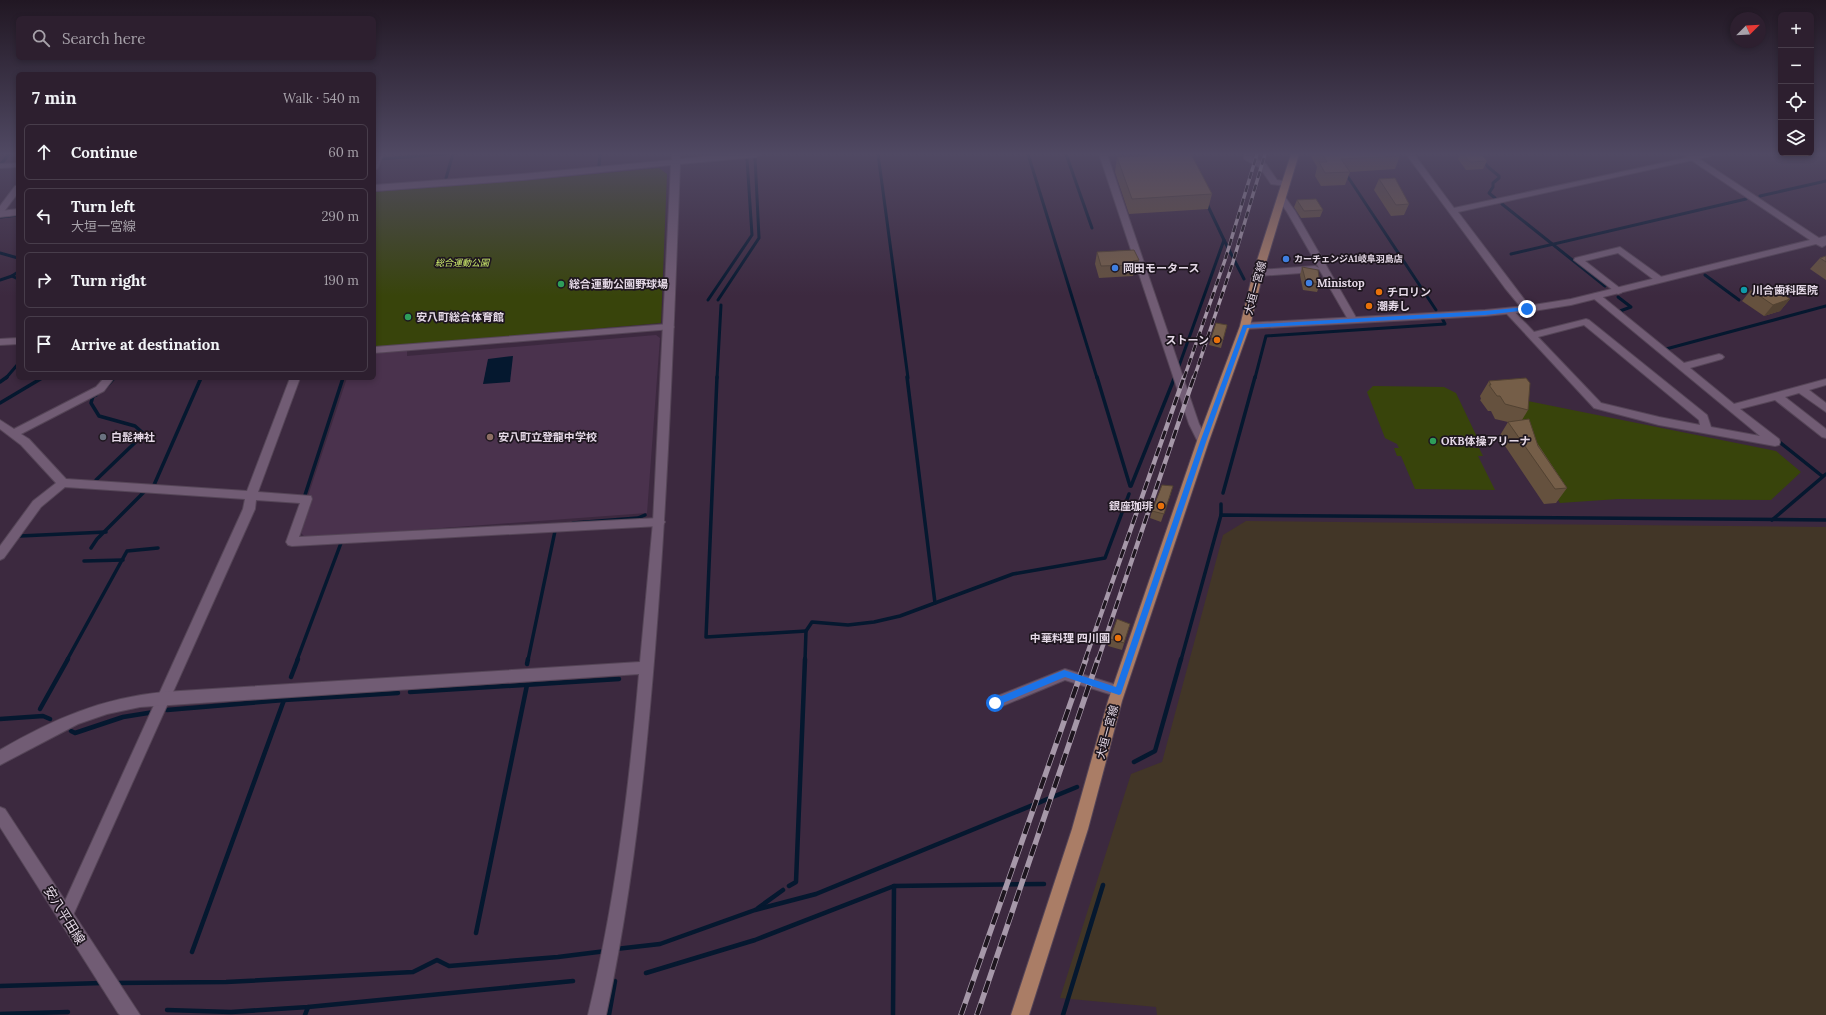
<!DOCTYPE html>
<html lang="en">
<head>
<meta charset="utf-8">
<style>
	:root { --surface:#2d1f2f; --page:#352737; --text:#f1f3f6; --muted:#a7a2aa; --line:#483d4b }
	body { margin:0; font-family:Lora,"Noto Sans JP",serif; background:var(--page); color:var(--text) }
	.controls { position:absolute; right:12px; top:12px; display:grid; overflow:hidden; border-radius:6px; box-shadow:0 2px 6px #0003 }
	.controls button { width:36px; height:36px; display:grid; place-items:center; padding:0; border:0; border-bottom:1px solid var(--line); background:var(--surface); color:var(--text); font:20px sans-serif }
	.compass { position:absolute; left:1730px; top:12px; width:36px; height:36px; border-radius:50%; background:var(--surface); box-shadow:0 2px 6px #0003; rotate:66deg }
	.stop { position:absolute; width:12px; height:12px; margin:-9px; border:3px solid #1a73e8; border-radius:50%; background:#fff }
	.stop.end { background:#1a73e8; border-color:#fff; box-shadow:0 1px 4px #0008 }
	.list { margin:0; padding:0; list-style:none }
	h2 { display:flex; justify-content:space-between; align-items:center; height:52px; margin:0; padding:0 16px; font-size:17px }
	h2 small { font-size:13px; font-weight:400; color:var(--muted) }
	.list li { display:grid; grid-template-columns:26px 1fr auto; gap:12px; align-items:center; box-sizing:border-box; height:56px; margin:0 8px 8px; padding:0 8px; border:1px solid var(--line); border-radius:6px }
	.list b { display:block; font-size:15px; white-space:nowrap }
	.list p { margin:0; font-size:13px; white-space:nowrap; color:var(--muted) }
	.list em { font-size:13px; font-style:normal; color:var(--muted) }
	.icon { flex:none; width:22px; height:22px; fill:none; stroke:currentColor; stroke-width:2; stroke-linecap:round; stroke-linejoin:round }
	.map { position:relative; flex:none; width:1826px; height:1015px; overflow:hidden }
	.search { position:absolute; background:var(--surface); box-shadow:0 2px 6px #0003; left:16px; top:16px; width:360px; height:44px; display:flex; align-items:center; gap:10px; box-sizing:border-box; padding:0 14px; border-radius:6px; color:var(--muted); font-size:15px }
	.panel { position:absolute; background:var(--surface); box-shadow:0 2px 6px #0003; left:16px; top:72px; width:360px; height:308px; border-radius:6px }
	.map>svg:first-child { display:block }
	.built { fill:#4a324d }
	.industrial { fill:#423627 }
	.green { fill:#38440b }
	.water { fill:#05182f }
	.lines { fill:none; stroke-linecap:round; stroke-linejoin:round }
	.stream-far2 { stroke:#05182f; stroke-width:3 }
	.stream-far1 { stroke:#05182f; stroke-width:3.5 }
	.stream { stroke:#05182f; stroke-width:4.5 }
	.street-casing { stroke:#554557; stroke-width:2 }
	.secondary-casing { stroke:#554557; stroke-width:2 }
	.primary-casing { stroke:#554557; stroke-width:2 }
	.street { fill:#715c74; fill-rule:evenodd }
	.secondary { fill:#715c74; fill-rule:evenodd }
	.primary { fill:#aa7d66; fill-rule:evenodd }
	.rail-far2-casing { stroke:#a698a9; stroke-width:3.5 }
	.rail-far1-casing { stroke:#a698a9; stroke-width:4.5 }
	.rail-casing { stroke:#a698a9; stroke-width:5.5 }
	.rail-far2 { stroke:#1e161f; stroke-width:2.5; stroke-dasharray:7; stroke-linecap:butt }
	.rail-far1 { stroke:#1e161f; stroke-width:3; stroke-dasharray:9; stroke-linecap:butt }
	.rail { stroke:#1e161f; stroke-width:4; stroke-dasharray:12; stroke-linecap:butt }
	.wall { fill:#65513e }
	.shaded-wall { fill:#524232 }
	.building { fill:#755e48; stroke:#524232 }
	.route { fill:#1a73e8 }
	.shop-dot { fill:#3f7fe0; stroke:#1e161f; stroke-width:1.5 }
	.leisure-dot { fill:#2e9e5b; stroke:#1e161f; stroke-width:1.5 }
	.culture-dot { fill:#0f9aa8; stroke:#1e161f; stroke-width:1.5 }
	.food-dot { fill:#e8710a; stroke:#1e161f; stroke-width:1.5 }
	.worship-dot { fill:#6b7280; stroke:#1e161f; stroke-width:1.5 }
	.education-dot { fill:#8d6e63; stroke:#1e161f; stroke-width:1.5 }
	.labels { text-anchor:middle; stroke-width:3.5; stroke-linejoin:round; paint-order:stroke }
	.far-poi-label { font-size:9px; font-weight:bold; fill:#e4d8e6; stroke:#1e161f; text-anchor:start }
	.far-park-label { font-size:9px; font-style:italic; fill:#d0ef6e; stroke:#1e161f }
	.poi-label { font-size:11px; font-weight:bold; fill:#e4d8e6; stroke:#1e161f; text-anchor:start }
	.street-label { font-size:11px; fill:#e4d8e6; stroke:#1e161f }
	.near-street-label { font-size:13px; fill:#e4d8e6; stroke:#1e161f }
</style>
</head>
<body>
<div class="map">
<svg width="1826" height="1015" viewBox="0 0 1826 1015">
	<rect width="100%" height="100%" fill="#3c293f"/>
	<path class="built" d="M 656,335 L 660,338 L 647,513 L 306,538 L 301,533 L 312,498 L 308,496 L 347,378 L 374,378 L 374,353 L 407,350 L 407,356 Z"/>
	<path class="industrial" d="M 1246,521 L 1826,527 L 1826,1015 L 1157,1015 L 1156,1007 L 1060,998 L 1131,774 L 1162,762 L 1223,535 Z"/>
	<g class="green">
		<path d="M 659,168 L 667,174 L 661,323 L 374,348 L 374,192 L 521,181 Z"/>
		<path d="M 1373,386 L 1444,387 L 1456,393 L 1477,437 L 1472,446 L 1474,448 L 1479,448 L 1483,456 L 1478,456 L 1495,490 L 1415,489 L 1401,456 L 1397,456 L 1394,448 L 1399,448 L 1397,444 L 1385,438 L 1367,392 Z"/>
		<path d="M 1523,400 L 1776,451 L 1801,472 L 1771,500 L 1618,499 L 1560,503 L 1532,462 L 1521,430 Z"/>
	</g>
	<path class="water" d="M 513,356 L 510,382 L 483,384 L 488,359 Z"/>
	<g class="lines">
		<g class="stream-far2">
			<path d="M 878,154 L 908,378"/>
			<path d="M 1028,154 L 1097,378"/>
			<path d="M 1066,154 L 1092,228"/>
			<path d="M 380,159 L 446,154"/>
			<path d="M 1483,160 L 1488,167 L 1499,176 L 1499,178 L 1493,183 L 1493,187 L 1489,193 L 1495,198"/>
			<path d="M 1,164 L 9,154"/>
			<path d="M 599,166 L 600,154"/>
			<path d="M 1346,174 L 1436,310"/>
			<path d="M 446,178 L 453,154"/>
			<path d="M 1760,196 L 1826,181"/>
			<path d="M 1502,204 L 1605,286"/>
			<path d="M 1,217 L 18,215"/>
			<path d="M 1224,240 L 1244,279"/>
			<path d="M 0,253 L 18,258"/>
			<path d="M 1511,254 L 1746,199"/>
			<path d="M 18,272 L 12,276 L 18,279"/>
			<path d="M 1705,275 L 1739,300"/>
			<path d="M 0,280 L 12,276"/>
			<path d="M 1618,297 L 1631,307 L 1620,311 L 1622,313"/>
			<path d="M 708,300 L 752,235 L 747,159"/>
			<path d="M 718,300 L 759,238 L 755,157"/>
			<path d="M 1666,349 L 1826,306"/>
			<path d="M 1179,366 L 1224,240 L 1206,202"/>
			<path d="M 6,378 L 18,364"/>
			<path d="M 717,378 L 721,305"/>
			<path d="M 1255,378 L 1266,336 L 1445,324 L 1442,318"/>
		</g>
		<g class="stream-far1">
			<path d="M 717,377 L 706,637 L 806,631"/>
			<path d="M 907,377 L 935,603"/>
			<path d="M 1097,377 L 1130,486"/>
			<path d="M 0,382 L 7,377"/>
			<path d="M 103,390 L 114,378"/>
			<path d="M 96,395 L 93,396 L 91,403 L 99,416 L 135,426 L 144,434 L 96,480"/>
			<path d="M 0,403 L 42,378"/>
			<path d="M 1777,440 L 1822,476"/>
			<path d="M 154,485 L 201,378"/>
			<path d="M 1131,486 L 1174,379"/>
			<path d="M 1223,493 L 1255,377"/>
			<path d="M 305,495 L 343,378"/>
			<path d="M 1221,504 L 1221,515"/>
			<path d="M 1772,520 L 1826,474"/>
			<path d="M 573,523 L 638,518 L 645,515"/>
			<path d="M 20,536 L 106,532"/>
			<path d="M 91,548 L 97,539 L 144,492"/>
			<path d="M 84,561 L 123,560"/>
			<path d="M 67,660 L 127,551 L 158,548"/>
			<path d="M 297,660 L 341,543"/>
			<path d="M 528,660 L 555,531"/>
			<path d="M 805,660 L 806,631 L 812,622 L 848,625 L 874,622 L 900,616 L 1013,574 L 1105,558 L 1129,494"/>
			<path d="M 1181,660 L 1221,515 L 1826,520"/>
		</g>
		<g class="stream">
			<path d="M 527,664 L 528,659"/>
			<path d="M 291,677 L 298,659"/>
			<path d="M 410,692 L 619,679"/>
			<path d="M 40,709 L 68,659"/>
			<path d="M 167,710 L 284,700 L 398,693"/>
			<path d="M 0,719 L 43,716 L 50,719"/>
			<path d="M 71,731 L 75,733 L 123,717 L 154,712"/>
			<path d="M 1134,762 L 1155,751 L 1181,659"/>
			<path d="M 789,886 L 796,882 L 805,659"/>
			<path d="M 758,908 L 783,890"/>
			<path d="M 476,933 L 527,685"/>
			<path d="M 616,949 L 660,944 L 755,910 L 816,894 L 1077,787"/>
			<path d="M 192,952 L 284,700"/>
			<path d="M 646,973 L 755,940 L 894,886 L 1044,884"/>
			<path d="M 115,983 L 226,982 L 413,972 L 437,960 L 449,966 L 558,957 L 606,951"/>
			<path d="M 0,986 L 102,983"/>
			<path d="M 167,1010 L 231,1012 L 308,1007 L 573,981"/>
			<path d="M 0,1014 L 68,1012"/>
			<path d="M 305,1015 L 308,1007"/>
			<path d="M 609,1015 L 615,981"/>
			<path d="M 893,1015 L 894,886"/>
			<path d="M 1063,1015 L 1103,885"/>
		</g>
		<g class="street-casing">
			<g id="street">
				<path d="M 375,154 L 383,154 L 378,168 L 374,170 Z"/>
				<path d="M 1099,154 L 1107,154 L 1199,424 L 1208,441 L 1207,444 L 1199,444 L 1189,424 Z"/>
				<path d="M 1244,154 L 1252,154 L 1251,156 L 1266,164 L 1277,180 L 1289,182 L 1290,184 L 1286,186 L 1271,184 L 1260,168 L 1244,159 Z"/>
				<path d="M 1406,154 L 1414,154 L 1454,208 L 1704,154 L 1720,154 L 1458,212 L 1530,307 L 1532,309 L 1527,312 L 1524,311 L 1505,288 Z"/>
				<path d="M 18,163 L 18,167 L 0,168 L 0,164 Z"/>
				<path d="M 15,186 L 18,186 L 18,193 L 3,213 L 0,213 L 0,206 Z"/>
				<path d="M 1279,197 L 1285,197 L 1295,211 L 1358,321 L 1356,323 L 1350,323 L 1319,269 L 1315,272 L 1258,276 L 1254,273 L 1258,270 L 1315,266 L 1319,268 L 1287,212 L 1278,199 Z"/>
				<path d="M 1620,247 L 1663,278 L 1664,280 L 1663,282 L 1657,282 L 1618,253 L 1585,261 L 1621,289 L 1623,291 L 1621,293 L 1618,294 L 1574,260 L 1575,258 Z"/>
				<path d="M 1596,293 L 1599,294 L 1684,363 L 1719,354 L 1722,355 L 1724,357 L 1722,359 L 1690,368 L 1734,404 L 1826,379 L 1826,385 L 1809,390 L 1826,403 L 1826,412 L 1799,393 L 1785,397 L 1826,429 L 1826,438 L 1822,437 L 1775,400 L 1740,409 L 1779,439 L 1780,442 L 1779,445 L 1775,446 L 1659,425 L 1594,408 L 1506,313 L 1504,311 L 1506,309 L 1512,309 L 1534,332 L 1586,319 L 1589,320 L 1707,415 L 1711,427 L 1760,436 L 1593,298 L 1591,296 ZM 1584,325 L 1699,420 L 1700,425 L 1659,417 L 1601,403 L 1538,337 Z"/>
				<path d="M 669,324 L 672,325 L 674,327 L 672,329 L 374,353 L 374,347 Z"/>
				<path d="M 18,338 L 18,344 L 0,345 L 0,339 Z"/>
				<path d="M 104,378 L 114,378 L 104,391 L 21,434 L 29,439 L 66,479 L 247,491 L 290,378 L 300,378 L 258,492 L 311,496 L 312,499 L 299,537 L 659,518 L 663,519 L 665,522 L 663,525 L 659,526 L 292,546 L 288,545 L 286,542 L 300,503 L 256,500 L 255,509 L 70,922 L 65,924 L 60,922 L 58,917 L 60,912 L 243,509 L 245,499 L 65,487 L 41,507 L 4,558 L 0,560 L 0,546 L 33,501 L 56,483 L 21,445 L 0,429 L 0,420 L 14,429 L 96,387 Z"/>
				<path d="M 1065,669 L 1123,687 L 1125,691 L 1123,695 L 1119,697 L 1065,680 L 995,709 L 990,707 L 989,703 L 990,699 Z"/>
			</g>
		</g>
		<g class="secondary-casing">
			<g id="secondary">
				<path d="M 672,154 L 680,154 L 680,159 L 727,154 L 760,154 L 756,157 L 680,164 C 674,326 668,488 655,649 C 645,772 632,894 606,1015 L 588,1015 C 615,903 629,789 639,674 L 140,707 L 107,714 L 78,724 L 0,765 L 0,750 C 53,719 102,698 164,692 L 640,662 L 653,522 L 671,165 L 522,180 L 374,191 L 374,185 L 522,174 L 672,160 Z"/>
				<path d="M 1682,154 L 1692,154 L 1819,238 L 1826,236 L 1826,245 L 1822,247 L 1816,244 L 1571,305 L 1527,312 L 1485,316 L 1245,329 L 1240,326 L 1245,323 L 1485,310 L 1527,306 L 1571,299 L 1810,240 Z"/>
				<path d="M 18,209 L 18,215 L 0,217 L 0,211 Z"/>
				<path d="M 0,807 L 5,809 L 140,1015 L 120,1015 L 118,1013 L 0,827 Z"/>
			</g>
		</g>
		<g class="primary-casing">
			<path id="primary" d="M 1291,154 L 1299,154 L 1263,273 L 1250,326 L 1209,441 L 1122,701 L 1088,829 L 1029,1015 L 1011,1015 L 1072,829 L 1108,701 L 1197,441 L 1240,326 L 1253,273 Z"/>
		</g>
		<use href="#street" class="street"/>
		<use href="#secondary" class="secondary"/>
		<use href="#primary" class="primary"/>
		<g class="rail-far2-casing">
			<g id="rail-far2">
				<path d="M 1184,378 L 1225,260 L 1257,154"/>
				<path d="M 1194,378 L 1233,262 L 1265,154"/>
			</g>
		</g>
		<g class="rail-far1-casing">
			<g id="rail-far1">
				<path d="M 1085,660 L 1184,377"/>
				<path d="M 1098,660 L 1194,377"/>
			</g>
		</g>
		<g class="rail-casing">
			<g id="rail">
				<path d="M 961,1015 L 1086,659"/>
				<path d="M 977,1015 L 1098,659"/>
			</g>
		</g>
		<use href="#rail-far2" class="rail-far2"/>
		<use href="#rail-far1" class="rail-far1"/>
		<use href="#rail" class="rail"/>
	</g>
	<g class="wall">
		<path d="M 1142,154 L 1191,154 L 1212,194 L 1208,209 L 1129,214 L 1115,172 L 1117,157 L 1142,156 Z"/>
		<path d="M 1310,154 L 1399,154 L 1400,156 L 1395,169 L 1350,172 L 1345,185 L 1321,186 L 1315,176 L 1317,167 L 1310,155 Z"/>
		<path d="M 1460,154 L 1481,154 L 1487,161 L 1483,169 L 1466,170 L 1458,159 Z"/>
		<path d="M 1379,179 L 1409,204 L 1404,215 L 1391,216 L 1374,190 Z"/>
		<path d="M 1297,200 L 1323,210 L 1320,217 L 1301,218 L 1294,207 Z"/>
		<path d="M 1097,252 L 1139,260 L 1136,272 L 1134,272 L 1133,276 L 1099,278 L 1095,264 Z"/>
		<path d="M 1826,256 L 1826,280 L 1810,269 L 1820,258 Z"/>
		<path d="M 1302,267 L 1320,284 L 1317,292 L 1303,290 L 1300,275 Z"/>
		<path d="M 1751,290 L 1790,299 L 1780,311 L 1764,316 L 1742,301 Z"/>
		<path d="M 1216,323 L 1227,325 L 1221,348 L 1209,345 Z"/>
		<path d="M 1489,381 L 1528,410 L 1522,420 L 1567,488 L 1556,503 L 1544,504 L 1499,437 L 1508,422 L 1495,419 L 1491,411 L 1488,411 L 1480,400 L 1481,399 L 1480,396 Z"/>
		<path d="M 1171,493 L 1161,522 L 1150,518 L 1152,511 Z"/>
		<path d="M 1130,624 L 1122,650 L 1108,646 L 1110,639 Z"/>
	</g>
	<path class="shaded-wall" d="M 1790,299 L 1780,311 L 1764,316 L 1773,305 Z"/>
	<g class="building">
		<path d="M 1145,154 L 1191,154 L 1212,194 L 1132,199 L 1117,157 L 1146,156 Z"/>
		<path d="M 1322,154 L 1399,154 L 1400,156 L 1341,159 L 1350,172 L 1325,173 L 1319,162 L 1327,162 Z"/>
		<path d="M 1463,154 L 1481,154 L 1487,161 L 1470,162 Z"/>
		<path d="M 1395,178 L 1409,204 L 1396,205 L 1379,179 Z"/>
		<path d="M 1316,199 L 1323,210 L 1304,211 L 1297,200 Z"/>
		<path d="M 1134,250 L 1139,260 L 1133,261 L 1135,265 L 1101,266 L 1097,252 Z"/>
		<path d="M 1826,256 L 1826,262 L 1820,258 Z"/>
		<path d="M 1302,267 L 1318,270 L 1320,284 L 1306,282 Z"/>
		<path d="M 1770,285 L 1790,299 L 1773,305 L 1751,290 Z"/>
		<path d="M 1216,323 L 1227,325 L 1223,340 L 1211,338 Z"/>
		<path d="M 1526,378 L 1530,383 L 1528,410 L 1505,404 L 1500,396 L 1497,396 L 1489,385 L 1491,385 L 1489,381 Z"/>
		<path d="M 1529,419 L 1538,446 L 1567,488 L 1555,489 L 1508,422 Z"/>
		<path d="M 1162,485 L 1173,486 L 1164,514 L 1152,511 Z"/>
		<path d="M 1117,619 L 1130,624 L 1124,643 L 1110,639 Z"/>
	</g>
	<linearGradient id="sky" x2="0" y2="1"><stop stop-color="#211723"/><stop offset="0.52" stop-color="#504963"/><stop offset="1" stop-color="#504963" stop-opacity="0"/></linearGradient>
	<rect width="1826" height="296" fill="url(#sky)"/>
	<path class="route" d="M 1527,307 L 1529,307 L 1529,310 L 1485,315 L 1247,328 L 1206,442 L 1121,694 L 1119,695 L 1065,677 L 998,705 L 992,705 L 992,700 L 1064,670 L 1116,687 L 1200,442 L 1243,325 L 1485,311 Z"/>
	<g class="shop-dot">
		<circle cx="1286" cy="259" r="4"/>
		<circle cx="1115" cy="268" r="4"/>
		<circle cx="1309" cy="283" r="4"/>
	</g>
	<g class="leisure-dot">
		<circle cx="561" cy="284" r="4"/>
		<circle cx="408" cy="317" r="4"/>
		<circle cx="1433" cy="441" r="4"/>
	</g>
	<circle class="culture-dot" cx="1744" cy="290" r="4"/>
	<g class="food-dot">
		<circle cx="1379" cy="292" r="4"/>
		<circle cx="1369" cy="306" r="4"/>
		<circle cx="1217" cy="340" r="4"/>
		<circle cx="1161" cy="506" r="4"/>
		<circle cx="1118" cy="638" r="4"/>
	</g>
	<circle class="worship-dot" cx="103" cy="437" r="4"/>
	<circle class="education-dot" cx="490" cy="437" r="4"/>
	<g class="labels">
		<g class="far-poi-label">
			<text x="1294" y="262">カーチェンジA1岐阜羽島店</text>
		</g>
		<g class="far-park-label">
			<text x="462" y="266">総合運動公園</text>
		</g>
		<g class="poi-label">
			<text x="1123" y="272">岡田モータース</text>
			<text x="1317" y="287">Ministop</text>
			<text x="569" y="288">総合運動公園野球場</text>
			<text x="1752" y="294">川合歯科医院</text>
			<text x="1387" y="296">チロリン</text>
			<text x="1377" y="310">潮寿し</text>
			<text x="416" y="321">安八町総合体育館</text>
			<text x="1209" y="344" text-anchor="end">ストーン</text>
			<text x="111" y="441">白髭神社</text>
			<text x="498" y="441">安八町立登龍中学校</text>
			<text x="1441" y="445">OKB体操アリーナ</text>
			<text x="1153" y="510" text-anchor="end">銀座珈琲</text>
			<text x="1110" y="642" text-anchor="end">中華料理 四川園</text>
		</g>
		<g class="street-label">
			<text transform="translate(1255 288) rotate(-75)" y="4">大垣一宮線</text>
			<text transform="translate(1107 732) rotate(-75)" y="4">大垣一宮線</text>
		</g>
		<g class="near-street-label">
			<text transform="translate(65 915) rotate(58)" y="5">安八平田線</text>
		</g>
	</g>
</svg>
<div class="controls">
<button>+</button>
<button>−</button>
<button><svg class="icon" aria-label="locate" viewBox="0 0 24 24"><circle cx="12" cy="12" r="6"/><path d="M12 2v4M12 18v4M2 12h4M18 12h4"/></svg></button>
<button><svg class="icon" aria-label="layers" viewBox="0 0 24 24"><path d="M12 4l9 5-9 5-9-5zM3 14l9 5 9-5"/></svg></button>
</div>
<svg class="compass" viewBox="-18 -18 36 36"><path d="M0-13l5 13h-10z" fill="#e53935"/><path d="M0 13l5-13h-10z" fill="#a7a2aa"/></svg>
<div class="stop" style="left:995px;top:703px"></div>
<div class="stop end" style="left:1527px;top:309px"></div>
<div class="search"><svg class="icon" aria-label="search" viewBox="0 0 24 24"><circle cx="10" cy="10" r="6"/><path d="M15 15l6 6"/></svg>Search here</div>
<section class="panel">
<h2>7 min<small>Walk · 540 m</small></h2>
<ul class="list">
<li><svg class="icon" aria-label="ahead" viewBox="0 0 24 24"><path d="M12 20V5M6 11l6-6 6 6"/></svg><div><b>Continue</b></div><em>60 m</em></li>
<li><svg class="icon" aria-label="left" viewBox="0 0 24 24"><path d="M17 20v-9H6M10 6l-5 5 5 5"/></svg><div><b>Turn left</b><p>大垣一宮線</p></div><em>290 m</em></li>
<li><svg class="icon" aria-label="right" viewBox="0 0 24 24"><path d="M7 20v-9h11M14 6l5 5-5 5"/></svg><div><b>Turn right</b></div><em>190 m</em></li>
<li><svg class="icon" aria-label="arrive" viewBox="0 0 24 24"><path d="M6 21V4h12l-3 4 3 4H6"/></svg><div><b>Arrive at destination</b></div></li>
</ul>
</section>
</div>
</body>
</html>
